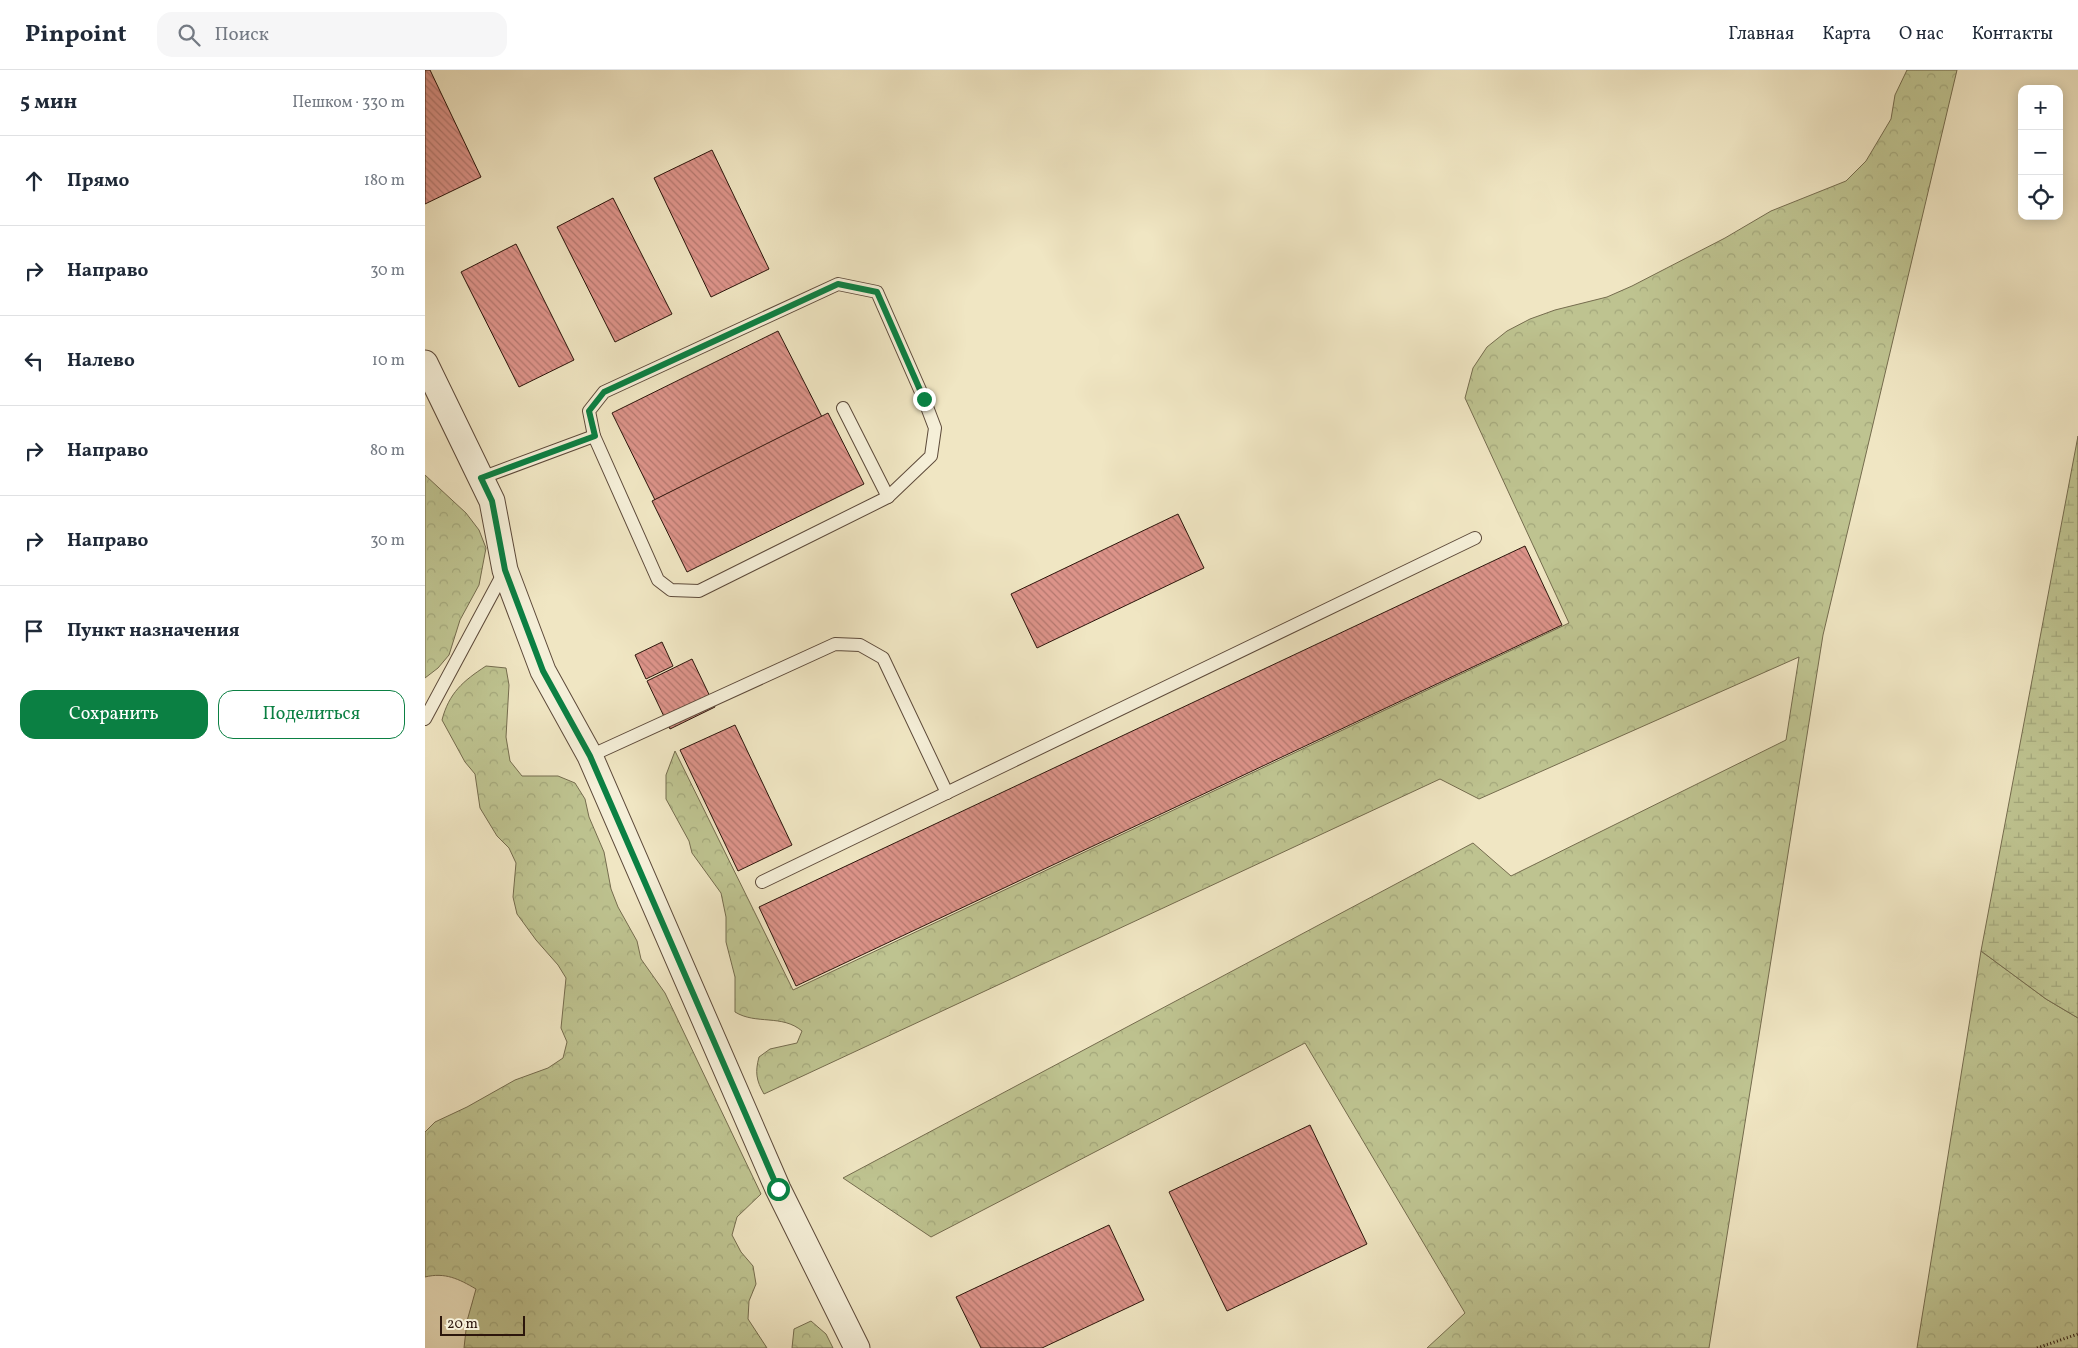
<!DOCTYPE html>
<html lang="ru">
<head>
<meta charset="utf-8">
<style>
	:root { --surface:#fff; --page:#f6f6f7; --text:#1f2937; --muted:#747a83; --line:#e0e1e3; --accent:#0b8043 }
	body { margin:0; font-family:Vollkorn,serif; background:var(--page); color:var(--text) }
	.controls { position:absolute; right:15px; top:15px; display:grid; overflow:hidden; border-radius:10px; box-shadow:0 2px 12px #0003 }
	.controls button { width:45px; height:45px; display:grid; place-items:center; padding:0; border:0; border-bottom:1px solid var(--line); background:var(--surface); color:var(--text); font:25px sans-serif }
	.scale { position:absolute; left:15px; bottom:12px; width:85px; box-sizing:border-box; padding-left:5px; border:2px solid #2c160c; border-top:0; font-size:14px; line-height:18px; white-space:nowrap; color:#2c160c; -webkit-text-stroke:4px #f5efd8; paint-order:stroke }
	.stop { position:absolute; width:15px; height:15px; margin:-11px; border:4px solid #0b8043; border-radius:50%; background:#fff }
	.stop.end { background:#0b8043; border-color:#fff; box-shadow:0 1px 5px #0008 }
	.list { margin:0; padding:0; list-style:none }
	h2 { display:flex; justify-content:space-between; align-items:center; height:65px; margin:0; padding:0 20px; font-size:21px }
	h2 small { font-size:16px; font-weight:400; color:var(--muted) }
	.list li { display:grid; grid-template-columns:32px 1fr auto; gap:15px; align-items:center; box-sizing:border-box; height:90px; padding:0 20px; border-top:1px solid var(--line) }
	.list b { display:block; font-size:19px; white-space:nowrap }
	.list em { font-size:16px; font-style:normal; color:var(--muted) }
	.actions { display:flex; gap:10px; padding:15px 20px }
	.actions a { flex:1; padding:11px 0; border:1px solid var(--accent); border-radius:15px; text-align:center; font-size:18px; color:var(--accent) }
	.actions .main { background:var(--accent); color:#fff }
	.icon { flex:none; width:28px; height:28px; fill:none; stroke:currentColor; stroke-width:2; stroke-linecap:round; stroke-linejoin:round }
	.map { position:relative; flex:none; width:1653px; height:1278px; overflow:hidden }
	header { display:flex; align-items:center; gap:30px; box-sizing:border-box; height:70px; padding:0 25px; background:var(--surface); border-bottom:1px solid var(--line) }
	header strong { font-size:24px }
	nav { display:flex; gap:28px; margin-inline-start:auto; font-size:18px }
	.search { width:350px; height:45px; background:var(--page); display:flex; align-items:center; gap:12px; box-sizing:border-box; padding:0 18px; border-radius:15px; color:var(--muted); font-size:19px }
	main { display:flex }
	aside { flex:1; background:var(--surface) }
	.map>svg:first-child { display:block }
	.forest { fill:url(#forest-crowns); stroke:#756c4e }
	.wetland { fill:url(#wetland-marsh); stroke:#756c4e }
	.building { fill:url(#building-back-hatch); stroke:#2c160c }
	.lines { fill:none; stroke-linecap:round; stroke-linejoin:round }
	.service-casing { stroke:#5d4a3a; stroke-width:14 }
	.minor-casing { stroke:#5d4a3a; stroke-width:27 }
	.path { stroke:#2c160c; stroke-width:3; stroke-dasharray:1 2.5; stroke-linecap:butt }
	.service { stroke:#f5efd8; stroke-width:12 }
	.minor { stroke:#f5efd8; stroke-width:25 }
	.route { stroke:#0b8043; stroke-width:6 }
</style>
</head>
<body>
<header>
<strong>Pinpoint</strong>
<div class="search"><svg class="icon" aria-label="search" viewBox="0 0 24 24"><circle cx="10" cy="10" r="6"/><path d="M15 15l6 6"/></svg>Поиск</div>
<nav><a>Главная</a><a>Карта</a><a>О нас</a><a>Контакты</a></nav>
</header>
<main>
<aside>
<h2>5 мин<small>Пешком · 330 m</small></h2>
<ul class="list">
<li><svg class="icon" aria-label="ahead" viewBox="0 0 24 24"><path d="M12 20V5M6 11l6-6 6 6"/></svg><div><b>Прямо</b></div><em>180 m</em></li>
<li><svg class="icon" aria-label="right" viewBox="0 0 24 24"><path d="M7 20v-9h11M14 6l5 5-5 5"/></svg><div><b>Направо</b></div><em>30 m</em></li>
<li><svg class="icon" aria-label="left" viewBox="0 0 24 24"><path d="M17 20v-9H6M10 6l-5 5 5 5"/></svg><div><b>Налево</b></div><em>10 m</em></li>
<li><svg class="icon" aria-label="right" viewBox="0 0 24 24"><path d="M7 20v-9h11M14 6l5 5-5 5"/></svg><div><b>Направо</b></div><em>80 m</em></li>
<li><svg class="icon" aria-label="right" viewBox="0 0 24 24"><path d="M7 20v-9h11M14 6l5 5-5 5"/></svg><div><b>Направо</b></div><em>30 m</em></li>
<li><svg class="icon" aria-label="arrive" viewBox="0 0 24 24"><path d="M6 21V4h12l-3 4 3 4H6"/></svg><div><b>Пункт назначения</b></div></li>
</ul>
<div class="actions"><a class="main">Сохранить</a><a>Поделиться</a></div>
</aside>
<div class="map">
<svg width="1653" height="1278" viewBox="0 0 1653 1278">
	<defs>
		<pattern id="forest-crowns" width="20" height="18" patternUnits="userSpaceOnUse" patternTransform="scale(1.25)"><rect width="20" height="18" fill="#bec390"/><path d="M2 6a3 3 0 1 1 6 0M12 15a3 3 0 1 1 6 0" fill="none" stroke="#a3a77b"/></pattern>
		<pattern id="wetland-marsh" width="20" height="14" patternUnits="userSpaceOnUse" patternTransform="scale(1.25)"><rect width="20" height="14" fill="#bec390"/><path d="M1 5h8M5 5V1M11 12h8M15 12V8" fill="none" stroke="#a3a77b"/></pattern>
		<pattern id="building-back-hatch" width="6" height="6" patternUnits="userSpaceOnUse" patternTransform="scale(1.25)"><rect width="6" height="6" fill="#dc9389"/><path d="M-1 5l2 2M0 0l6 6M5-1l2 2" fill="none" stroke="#b3776e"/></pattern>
	</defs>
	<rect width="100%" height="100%" fill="#f0e6c3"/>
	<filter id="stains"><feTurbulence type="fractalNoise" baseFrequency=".004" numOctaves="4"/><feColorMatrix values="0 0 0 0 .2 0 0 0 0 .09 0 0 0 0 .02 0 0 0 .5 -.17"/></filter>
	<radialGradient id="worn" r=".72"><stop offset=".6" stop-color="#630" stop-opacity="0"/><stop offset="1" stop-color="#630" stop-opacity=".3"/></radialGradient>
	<g class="forest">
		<path d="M 1482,0 L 1532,0 L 1398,565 L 1284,1278 L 1002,1278 L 1040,1243 L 880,973 L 506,1167 L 418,1108 L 1048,773 L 1086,806 L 1361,670 L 1374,587 L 1054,729 L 1015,709 L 339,1024 C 331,1010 330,1002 334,987 L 345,979 L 372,973 L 377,961 C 357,944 331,955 310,942 L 310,907 L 301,872 L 301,847 L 296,823 L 267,783 L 264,771 L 241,729 L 241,705 L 250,681 L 368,920 L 1144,553 L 1040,328 L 1048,298 L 1062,277 L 1082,261 L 1105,249 L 1130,240 L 1182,227 L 1207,216 L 1300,168 L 1346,141 L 1421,111 L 1441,91 L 1466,49 L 1470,25 Z"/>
		<path d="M 0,405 L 41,443 L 54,460 L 61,478 L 54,515 L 35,550 L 24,585 L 13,598 L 0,608 Z"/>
		<path d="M 61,596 L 81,598 L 84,615 L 81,667 L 85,691 L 97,706 L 133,706 L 150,713 L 160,729 L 164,747 L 179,782 L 186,819 L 193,837 L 212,871 L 216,889 L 240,923 L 336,1124 L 312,1147 L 307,1165 L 316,1182 L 328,1196 L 331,1214 L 324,1231 L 323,1249 L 342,1278 L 39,1278 L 42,1251 L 51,1219 C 34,1209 20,1202 0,1207 L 0,1062 L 10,1052 L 42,1037 L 90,1010 L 123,998 L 138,988 L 142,972 L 136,958 L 141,908 L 133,895 L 111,870 L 92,844 L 88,827 L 91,793 L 84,778 L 72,766 L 55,738 L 50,704 L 40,692 L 17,650 C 24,623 38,611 61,596 Z"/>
		<path d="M 1556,881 L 1621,929 L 1653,948 L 1653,1278 L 1492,1278 Z"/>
		<path d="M 386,1251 L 401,1264 L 408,1278 L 367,1278 L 369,1259 Z"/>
	</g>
	<path class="wetland" d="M 1653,366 L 1653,948 L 1621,929 L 1556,881 Z"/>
	<g class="building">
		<path d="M 0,0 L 5,0 L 56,107 L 0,134 Z"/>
		<path d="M 287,80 L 344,199 L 286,227 L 229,108 Z"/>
		<path d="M 188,128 L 247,244 L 190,272 L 132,157 Z"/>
		<path d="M 91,174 L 149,290 L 94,317 L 36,202 Z"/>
		<path d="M 353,261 L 397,347 L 230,430 L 187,343 Z"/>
		<path d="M 403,343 L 439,414 L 262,502 L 227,431 Z"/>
		<path d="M 753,444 L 779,498 L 612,578 L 586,524 Z"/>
		<path d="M 1100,476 L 1137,555 L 371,916 L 334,837 Z"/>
		<path d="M 237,572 L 248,596 L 221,609 L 210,585 Z"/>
		<path d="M 267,589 L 290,637 L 245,659 L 222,611 Z"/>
		<path d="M 310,655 L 367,775 L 313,801 L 255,680 Z"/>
		<path d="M 885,1055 L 942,1174 L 802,1241 L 744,1122 Z"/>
		<path d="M 684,1155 L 719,1230 L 617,1278 L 556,1278 L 531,1227 Z"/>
	</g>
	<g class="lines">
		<g class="service-casing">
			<g id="service">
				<path d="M 169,366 L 164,341 L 179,322 L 413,214 L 452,222 L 499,329 L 510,358 L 506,386 L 463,427"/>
				<path d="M 56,408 L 169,366 L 233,510 L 246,520 L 274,521 L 463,427 L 418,338"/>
				<path d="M 0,649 L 80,500"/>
				<path d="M 165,686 L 410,574 L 435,575 L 458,588 L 522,723"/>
				<path d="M 337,812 L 1050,468"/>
			</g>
		</g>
		<g class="minor-casing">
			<path id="minor" d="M 0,293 L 67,431 L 80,500 L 118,601 L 165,686 L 353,1119 L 432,1278"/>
		</g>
		<path class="path" d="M 1612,1278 L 1653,1264"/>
		<use href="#service" class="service"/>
		<use href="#minor" class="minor"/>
	</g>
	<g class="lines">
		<path class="route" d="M 353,1119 L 165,686 L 118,601 L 80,500 L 67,431 L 56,408 L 170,366 L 164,341 L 179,322 L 413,214 L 452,222 L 499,329"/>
	</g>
	<rect width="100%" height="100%" filter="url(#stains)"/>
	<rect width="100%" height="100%" fill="url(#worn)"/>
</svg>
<div class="controls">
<button>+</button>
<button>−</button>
<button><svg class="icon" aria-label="locate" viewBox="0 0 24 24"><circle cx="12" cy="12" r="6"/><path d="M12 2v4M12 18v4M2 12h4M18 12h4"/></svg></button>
</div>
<div class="scale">20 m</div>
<div class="stop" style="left:353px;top:1119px"></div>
<div class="stop end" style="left:499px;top:329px"></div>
</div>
</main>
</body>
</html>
